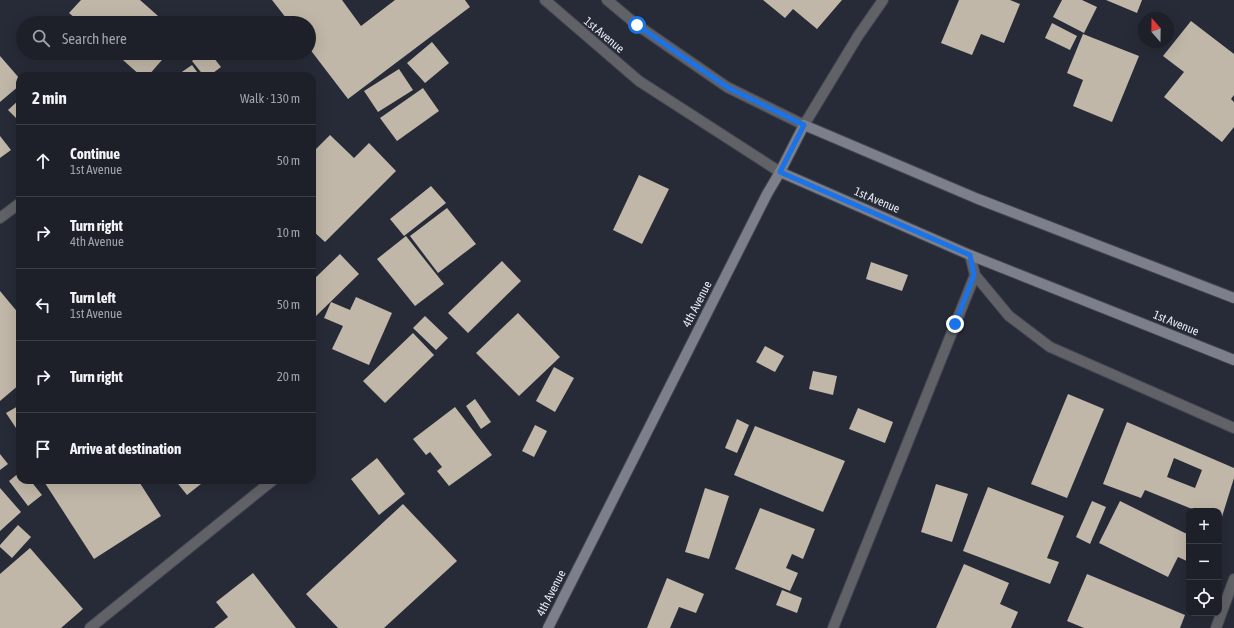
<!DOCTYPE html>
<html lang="en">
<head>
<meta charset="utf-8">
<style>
	:root { --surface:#1d2029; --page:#2a2d35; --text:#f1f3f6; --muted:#a0a3a8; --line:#3b3e46 }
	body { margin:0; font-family:"Asap Condensed",sans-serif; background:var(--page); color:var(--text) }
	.controls { position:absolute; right:12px; bottom:12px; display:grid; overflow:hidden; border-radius:8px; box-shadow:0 4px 16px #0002 }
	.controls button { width:36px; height:36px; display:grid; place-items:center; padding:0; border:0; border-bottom:1px solid var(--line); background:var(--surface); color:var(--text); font:20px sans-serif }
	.compass { position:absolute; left:1138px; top:12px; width:36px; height:36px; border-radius:50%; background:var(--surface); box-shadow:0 4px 16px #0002; rotate:340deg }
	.stop { position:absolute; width:12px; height:12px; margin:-9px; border:3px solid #1a73e8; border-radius:50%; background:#fff }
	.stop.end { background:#1a73e8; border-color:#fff; box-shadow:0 1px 4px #0008 }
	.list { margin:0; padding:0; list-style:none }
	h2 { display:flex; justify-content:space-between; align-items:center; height:52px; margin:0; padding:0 16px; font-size:17px }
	h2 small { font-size:13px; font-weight:400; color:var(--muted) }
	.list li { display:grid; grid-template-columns:26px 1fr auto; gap:12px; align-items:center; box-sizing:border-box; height:72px; padding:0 16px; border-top:1px solid var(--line) }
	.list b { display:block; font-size:15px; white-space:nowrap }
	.list p { margin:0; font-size:13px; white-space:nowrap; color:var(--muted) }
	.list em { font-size:13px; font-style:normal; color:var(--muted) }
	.icon { flex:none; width:22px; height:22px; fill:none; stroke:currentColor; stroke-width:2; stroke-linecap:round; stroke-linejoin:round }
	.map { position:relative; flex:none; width:1234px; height:628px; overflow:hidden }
	.search { position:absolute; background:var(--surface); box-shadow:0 4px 16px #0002; left:16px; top:16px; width:300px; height:44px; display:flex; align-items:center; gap:10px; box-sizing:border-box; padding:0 14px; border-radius:22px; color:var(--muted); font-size:15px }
	.panel { position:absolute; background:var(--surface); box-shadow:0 4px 16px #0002; left:16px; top:72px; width:300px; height:412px; border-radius:12px }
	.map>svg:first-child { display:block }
	.building { fill:#c0b7a8; fill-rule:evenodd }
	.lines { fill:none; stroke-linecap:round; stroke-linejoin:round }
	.minor-casing { stroke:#424651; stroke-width:12 }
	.secondary-casing { stroke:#424651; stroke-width:12 }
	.minor { stroke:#606268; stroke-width:10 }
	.secondary { stroke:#7d808a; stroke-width:10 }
	.route { stroke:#1a73e8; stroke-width:5 }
	.labels { text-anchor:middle; stroke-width:4; stroke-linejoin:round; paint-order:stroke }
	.street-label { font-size:12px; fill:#e7eaf2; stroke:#272b37 }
</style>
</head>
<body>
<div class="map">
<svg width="1234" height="628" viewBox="0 0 1234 628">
	<rect width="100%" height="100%" fill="#272b37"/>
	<g class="building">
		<path d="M 81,0 L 140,0 L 166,23 L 81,23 L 69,13 Z"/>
		<path d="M 272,0 L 342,0 L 361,26 L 395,0 L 465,0 L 470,7 L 348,99 L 309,48 L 309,23 L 290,23 Z"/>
		<path d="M 763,0 L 842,0 L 817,29 L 793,9 L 785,18 Z"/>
		<path d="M 959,0 L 1010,0 L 1020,4 L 1004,43 L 981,34 L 972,55 L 941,43 Z"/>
		<path d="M 1062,0 L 1082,0 L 1097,7 L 1084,33 L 1053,17 Z"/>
		<path d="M 1106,0 L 1142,0 L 1137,13 Z"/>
		<path d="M 1191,21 L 1234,54 L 1234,95 L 1231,99 L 1234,102 L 1234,127 L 1222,142 L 1164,97 L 1184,72 L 1163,56 Z"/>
		<path d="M 1052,23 L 1077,36 L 1070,50 L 1045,38 Z"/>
		<path d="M 1083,34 L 1139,56 L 1112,122 L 1073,106 L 1083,80 L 1067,73 Z"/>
		<path d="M 432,42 L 449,63 L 425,83 L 407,63 Z"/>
		<path d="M 115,53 L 168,53 L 148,76 L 141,76 Z"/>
		<path d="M 202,53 L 210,53 L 221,67 L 209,76 L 204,76 L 192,61 Z"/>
		<path d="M 0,56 L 20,79 L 20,85 L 0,102 Z"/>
		<path d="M 192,65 L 200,76 L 176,76 Z"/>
		<path d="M 399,69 L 413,90 L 378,112 L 364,91 Z"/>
		<path d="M 423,88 L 439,111 L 397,141 L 380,118 Z"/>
		<path d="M 20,99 L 20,122 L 8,110 Z"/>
		<path d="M 330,135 L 354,158 L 369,143 L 396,171 L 325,242 L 312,230 L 312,153 Z"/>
		<path d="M 0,136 L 11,150 L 0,158 Z"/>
		<path d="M 639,175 L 669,189 L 642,244 L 613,230 Z"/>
		<path d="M 431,186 L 446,203 L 404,236 L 390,219 Z"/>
		<path d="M 447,208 L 476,244 L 438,273 L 410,236 Z"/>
		<path d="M 406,236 L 444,284 L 415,306 L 377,259 Z"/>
		<path d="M 340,254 L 359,274 L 315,317 L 312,314 L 312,281 Z"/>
		<path d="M 502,261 L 521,281 L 468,333 L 448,313 Z"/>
		<path d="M 871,262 L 908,275 L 902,291 L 866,279 Z"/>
		<path d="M 0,291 L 20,315 L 20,384 L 0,401 Z"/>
		<path d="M 356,297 L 392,313 L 369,365 L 332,349 L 343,326 L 324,318 L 331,302 L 350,310 Z"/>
		<path d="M 518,313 L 560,357 L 519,396 L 476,353 Z"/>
		<path d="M 425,316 L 448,338 L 436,350 L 413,328 Z"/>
		<path d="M 413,333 L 434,355 L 385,403 L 363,381 Z"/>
		<path d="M 765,346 L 784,356 L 775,372 L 756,362 Z"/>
		<path d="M 554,367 L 574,378 L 555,412 L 536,401 Z"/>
		<path d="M 813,371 L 837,376 L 833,395 L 809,389 Z"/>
		<path d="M 1068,394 L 1104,409 L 1067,498 L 1031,484 Z"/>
		<path d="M 475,399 L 491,422 L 481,429 L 466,406 Z"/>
		<path d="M 20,405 L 20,434 L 6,413 Z"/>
		<path d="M 455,407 L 492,455 L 449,486 L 437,471 L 442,467 L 430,452 L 426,455 L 413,439 Z"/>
		<path d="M 858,408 L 893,422 L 885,443 L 849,429 Z"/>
		<path d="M 737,419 L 749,425 L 737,453 L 725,448 Z"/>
		<path d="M 1127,422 L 1234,468 L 1234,478 L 1221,520 L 1219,520 L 1219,511 L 1197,511 L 1145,490 L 1141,498 L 1103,484 ZM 1174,458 L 1202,470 L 1195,488 L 1167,477 Z"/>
		<path d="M 535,425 L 547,431 L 534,457 L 522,451 Z"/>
		<path d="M 755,426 L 845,461 L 823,512 L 734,475 Z"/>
		<path d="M 0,454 L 8,464 L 0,470 Z"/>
		<path d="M 377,458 L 405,494 L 379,515 L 351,479 Z"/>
		<path d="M 20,472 L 20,480 L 30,480 L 42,495 L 28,506 L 9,481 Z"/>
		<path d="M 43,480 L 138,480 L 161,516 L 94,559 Z"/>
		<path d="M 175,480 L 206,480 L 187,495 Z"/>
		<path d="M 936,484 L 968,494 L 952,542 L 921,532 Z"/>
		<path d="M 988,487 L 1064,516 L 1047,558 L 1059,562 L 1050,584 L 963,551 Z"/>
		<path d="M 0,488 L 21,512 L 0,531 Z"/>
		<path d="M 705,488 L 729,496 L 709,559 L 685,552 Z"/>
		<path d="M 1092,501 L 1106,507 L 1090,544 L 1076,537 Z"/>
		<path d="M 1120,501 L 1189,535 L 1189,562 L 1178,557 L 1168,577 L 1099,543 Z"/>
		<path d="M 403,504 L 457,561 L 384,628 L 338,628 L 306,594 Z"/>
		<path d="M 760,508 L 815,529 L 803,559 L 792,554 L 786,568 L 798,573 L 790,591 L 735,569 Z"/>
		<path d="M 18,525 L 31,537 L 12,558 L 0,547 L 0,545 Z"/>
		<path d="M 30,548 L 83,609 L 61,628 L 0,628 L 0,574 Z"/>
		<path d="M 964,564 L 1009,583 L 1000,604 L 1018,612 L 1011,628 L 936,628 Z"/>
		<path d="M 253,573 L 296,628 L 214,628 L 228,617 L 216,602 Z"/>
		<path d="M 1087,574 L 1185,615 L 1180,628 L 1084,628 L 1067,621 Z"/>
		<path d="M 667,578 L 704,594 L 696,613 L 679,607 L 670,628 L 647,628 Z"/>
		<path d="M 782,590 L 802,598 L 797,613 L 776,605 Z"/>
	</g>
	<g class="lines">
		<g class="minor-casing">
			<g id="minor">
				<path d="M 545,0 L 639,81 L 780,172"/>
				<path d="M 607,0 L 637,25 L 727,87 L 804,125 L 858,36 L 883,0"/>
				<path d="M 0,218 L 20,203"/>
				<path d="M 970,255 L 975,275 L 1009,316 L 1050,347 L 1234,428"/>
				<path d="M 90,628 L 273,480"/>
				<path d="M 833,628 L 975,275"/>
				<path d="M 1216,628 L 1234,579"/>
			</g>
		</g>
		<g class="secondary-casing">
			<g id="secondary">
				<path d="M 780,172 L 970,255 L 1234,360"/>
				<path d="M 548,628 L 767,194 L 780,172 L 804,125 L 978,199 L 1234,298"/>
			</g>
		</g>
		<use href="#minor" class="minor"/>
		<use href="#secondary" class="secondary"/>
	</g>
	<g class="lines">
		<path class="route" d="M 637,25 L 727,87 L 804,125 L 780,172 L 970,255 L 974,275 L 955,324"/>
	</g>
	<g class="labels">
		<g class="street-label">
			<text transform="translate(604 35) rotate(40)" y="4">1st Avenue</text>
			<text transform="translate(877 200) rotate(23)" y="4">1st Avenue</text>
			<text transform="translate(697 304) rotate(-63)" y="4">4th Avenue</text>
			<text transform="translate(1176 323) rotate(22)" y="4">1st Avenue</text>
			<text transform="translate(551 593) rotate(-63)" y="4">4th Avenue</text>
		</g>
	</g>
</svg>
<div class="controls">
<button>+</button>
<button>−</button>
<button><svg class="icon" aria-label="locate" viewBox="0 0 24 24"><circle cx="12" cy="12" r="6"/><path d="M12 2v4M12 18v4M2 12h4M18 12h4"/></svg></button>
</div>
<svg class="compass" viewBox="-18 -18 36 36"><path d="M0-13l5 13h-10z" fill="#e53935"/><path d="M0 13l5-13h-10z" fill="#a0a3a8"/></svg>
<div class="stop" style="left:637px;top:25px"></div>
<div class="stop end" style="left:955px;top:324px"></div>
<div class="search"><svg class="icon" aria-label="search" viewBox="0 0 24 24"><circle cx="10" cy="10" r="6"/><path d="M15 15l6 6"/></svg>Search here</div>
<section class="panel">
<h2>2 min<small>Walk · 130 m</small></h2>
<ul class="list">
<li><svg class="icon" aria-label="ahead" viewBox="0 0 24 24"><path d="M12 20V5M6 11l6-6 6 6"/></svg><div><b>Continue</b><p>1st Avenue</p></div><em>50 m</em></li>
<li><svg class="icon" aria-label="right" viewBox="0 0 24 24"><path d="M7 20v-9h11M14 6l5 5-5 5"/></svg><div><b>Turn right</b><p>4th Avenue</p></div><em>10 m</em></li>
<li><svg class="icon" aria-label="left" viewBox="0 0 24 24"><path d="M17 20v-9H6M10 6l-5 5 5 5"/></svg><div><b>Turn left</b><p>1st Avenue</p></div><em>50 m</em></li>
<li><svg class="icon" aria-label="right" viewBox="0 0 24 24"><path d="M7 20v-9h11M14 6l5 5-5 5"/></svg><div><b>Turn right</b></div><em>20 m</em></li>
<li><svg class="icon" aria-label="arrive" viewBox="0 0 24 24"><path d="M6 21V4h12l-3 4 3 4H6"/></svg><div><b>Arrive at destination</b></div></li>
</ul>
</section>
</div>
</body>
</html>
